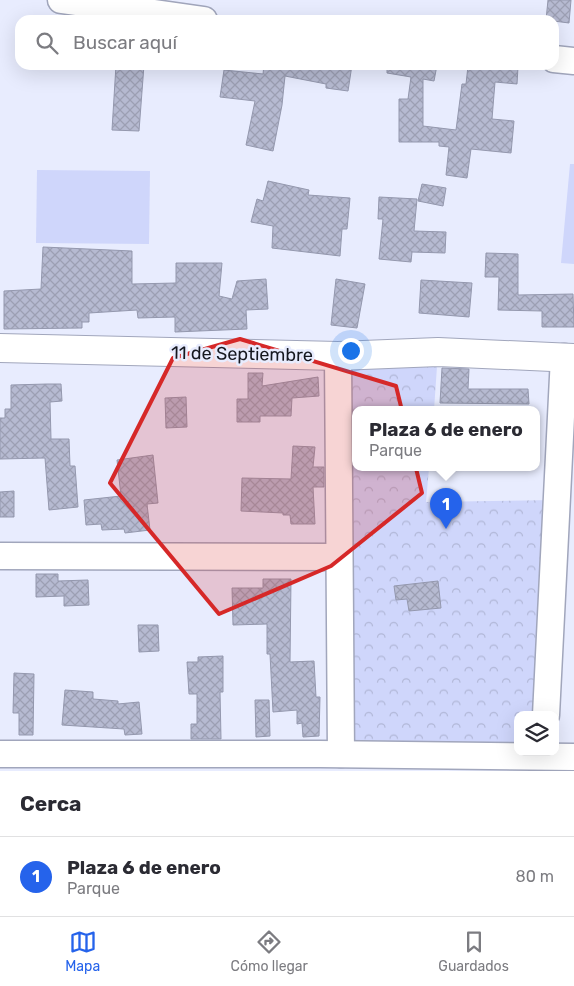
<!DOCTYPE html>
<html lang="es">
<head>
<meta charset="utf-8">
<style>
	:root { --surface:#fff; --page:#f2f2f3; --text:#2b2b33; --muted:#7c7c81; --line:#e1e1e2; --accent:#2563eb }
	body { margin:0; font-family:Rubik,sans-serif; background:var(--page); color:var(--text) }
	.controls { position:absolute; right:15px; bottom:15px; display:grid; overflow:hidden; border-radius:10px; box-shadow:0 5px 20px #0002 }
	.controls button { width:45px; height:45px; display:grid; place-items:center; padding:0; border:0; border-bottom:1px solid var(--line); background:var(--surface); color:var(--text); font:25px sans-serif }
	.you { position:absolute; left:350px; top:350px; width:18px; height:18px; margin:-12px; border:4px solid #fff; border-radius:50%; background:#1a73e8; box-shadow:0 0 0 8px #1a73e833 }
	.badge { display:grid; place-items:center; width:32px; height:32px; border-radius:50%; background:var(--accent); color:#fff; font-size:16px; font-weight:700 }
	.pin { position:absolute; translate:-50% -41px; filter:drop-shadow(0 1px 2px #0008) }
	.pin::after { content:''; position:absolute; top:26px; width:18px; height:15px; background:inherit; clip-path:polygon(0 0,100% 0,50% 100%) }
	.popup { position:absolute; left:352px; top:406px; width:188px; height:65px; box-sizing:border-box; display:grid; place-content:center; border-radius:10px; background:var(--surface); filter:drop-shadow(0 1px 4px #0005); font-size:16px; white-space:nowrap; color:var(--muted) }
	.popup b { font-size:19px; color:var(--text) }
	.popup::after { content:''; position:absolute; left:50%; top:100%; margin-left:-10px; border:10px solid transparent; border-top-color:var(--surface) }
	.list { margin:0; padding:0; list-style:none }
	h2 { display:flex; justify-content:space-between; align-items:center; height:65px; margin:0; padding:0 20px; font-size:21px }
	h2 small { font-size:16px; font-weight:400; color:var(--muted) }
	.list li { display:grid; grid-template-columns:32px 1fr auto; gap:15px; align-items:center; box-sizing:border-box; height:80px; padding:0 20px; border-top:1px solid var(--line) }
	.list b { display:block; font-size:19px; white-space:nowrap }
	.list p { margin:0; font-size:16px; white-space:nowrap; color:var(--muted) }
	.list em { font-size:16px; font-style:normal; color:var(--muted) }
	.icon { flex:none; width:28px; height:28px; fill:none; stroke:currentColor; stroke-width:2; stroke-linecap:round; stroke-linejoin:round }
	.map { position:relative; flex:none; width:574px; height:771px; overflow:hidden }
	.search { position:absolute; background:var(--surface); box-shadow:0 5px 20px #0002; left:15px; right:15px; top:15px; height:55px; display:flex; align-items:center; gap:12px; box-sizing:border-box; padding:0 18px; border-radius:15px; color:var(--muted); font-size:19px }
	.sheet { height:145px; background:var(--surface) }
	nav { display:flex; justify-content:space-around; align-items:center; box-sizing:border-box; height:70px; border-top:1px solid var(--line); background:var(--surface); font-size:14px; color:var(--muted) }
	nav a { display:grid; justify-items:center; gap:2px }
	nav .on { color:var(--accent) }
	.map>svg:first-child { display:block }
	.park { fill:url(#park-crowns) }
	.pitch { fill:#cfd6fb }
	.building { fill:url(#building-cross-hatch); stroke:#9498ae }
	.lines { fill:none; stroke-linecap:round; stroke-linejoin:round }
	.minor-casing { stroke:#a1a6bc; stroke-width:29 }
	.major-casing { stroke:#a1a6bc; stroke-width:30 }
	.minor { stroke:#fff; stroke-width:26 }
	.major { stroke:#fff; stroke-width:28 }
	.marked { fill:#d62828; fill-opacity:0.2; stroke:#d62828; stroke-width:4; stroke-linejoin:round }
	.labels { text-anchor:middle; stroke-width:5; stroke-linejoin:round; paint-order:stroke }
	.street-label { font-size:18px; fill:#15171f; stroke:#e8ecfe }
</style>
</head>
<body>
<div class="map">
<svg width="574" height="771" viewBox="0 0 574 771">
	<defs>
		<pattern id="park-crowns" width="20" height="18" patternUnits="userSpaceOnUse" patternTransform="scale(1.25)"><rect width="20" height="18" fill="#cfd6fb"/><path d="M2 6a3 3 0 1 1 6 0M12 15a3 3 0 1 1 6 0" fill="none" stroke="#b1b7d7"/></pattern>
		<pattern id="building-cross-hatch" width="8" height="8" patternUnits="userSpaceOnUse" patternTransform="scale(1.25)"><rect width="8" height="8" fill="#b6bad1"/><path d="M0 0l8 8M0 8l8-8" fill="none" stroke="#9c9fb3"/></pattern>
	</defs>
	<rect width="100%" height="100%" fill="#e8ecfe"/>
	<path class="park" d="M 438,352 L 434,410 L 356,410 L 356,468 L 429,468 L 426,502 L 555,500 L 546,715 L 518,715 L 518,752 L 341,754 L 338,356 Z"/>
	<g class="pitch">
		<path d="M 570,164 L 574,164 L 574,264 L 561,263 Z"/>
		<path d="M 37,170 L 150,171 L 149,244 L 36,243 Z"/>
	</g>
	<g class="building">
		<path d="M 548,0 L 571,0 L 569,23 L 546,20 Z"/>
		<path d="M 116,65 L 144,65 L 139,131 L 112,130 Z"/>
		<path d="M 264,65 L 352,65 L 348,91 L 326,88 L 326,84 L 285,76 L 282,105 L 273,151 L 246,145 L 255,101 L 220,97 L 224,70 L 263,74 Z"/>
		<path d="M 387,65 L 437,65 L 434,81 L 423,79 L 423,126 L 456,130 L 462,84 L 466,84 L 468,66 L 518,67 L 517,84 L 495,82 L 492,119 L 514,121 L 511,153 L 471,149 L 467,178 L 446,175 L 449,147 L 439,146 L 439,142 L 399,142 L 399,99 L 408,99 L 411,77 L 387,73 Z"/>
		<path d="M 268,181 L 309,190 L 308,195 L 350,198 L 347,229 L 342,229 L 340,256 L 272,248 L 273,226 L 251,222 L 257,199 L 263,201 Z"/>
		<path d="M 422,184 L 446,188 L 443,206 L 418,201 Z"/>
		<path d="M 379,197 L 417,199 L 414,231 L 446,232 L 445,253 L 412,252 L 411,262 L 379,259 L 383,219 L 378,219 Z"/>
		<path d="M 43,247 L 132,251 L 132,284 L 176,283 L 176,263 L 222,263 L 219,296 L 232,299 L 237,281 L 266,279 L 268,309 L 246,310 L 247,329 L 175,332 L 175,317 L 138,318 L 137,310 L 89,313 L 89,322 L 82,322 L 82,328 L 4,329 L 4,291 L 41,289 Z"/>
		<path d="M 486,253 L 518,254 L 518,295 L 573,294 L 574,327 L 542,327 L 542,311 L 498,310 L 499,277 L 485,277 Z"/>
		<path d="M 336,279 L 365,284 L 357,328 L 331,325 Z"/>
		<path d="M 421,280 L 472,283 L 469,317 L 419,313 Z"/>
		<path d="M 442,368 L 469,369 L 468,389 L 528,389 L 529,404 L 440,403 Z"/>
		<path d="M 248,373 L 263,373 L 262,386 L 318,377 L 319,396 L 292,398 L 291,416 L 260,416 L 260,422 L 237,422 L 237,399 L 248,399 Z"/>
		<path d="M 47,384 L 61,384 L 62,401 L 50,402 L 51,439 L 69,439 L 70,466 L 75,466 L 78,507 L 49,510 L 45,458 L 0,459 L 0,418 L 5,418 L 5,409 L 11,409 L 11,385 Z"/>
		<path d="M 186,397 L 187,427 L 166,428 L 165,398 Z"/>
		<path d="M 293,446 L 315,447 L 313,467 L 324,467 L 324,487 L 313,487 L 315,524 L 291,524 L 290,515 L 283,515 L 283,513 L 241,511 L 242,478 L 291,479 Z"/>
		<path d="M 153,455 L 158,503 L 147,504 L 150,530 L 125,533 L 124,529 L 102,530 L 101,524 L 86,525 L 84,500 L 121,496 L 117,460 Z"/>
		<path d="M 14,491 L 14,517 L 0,517 L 0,492 Z"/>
		<path d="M 36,574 L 58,574 L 58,581 L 88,580 L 89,605 L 64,606 L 64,596 L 36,597 Z"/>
		<path d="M 263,579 L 291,579 L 290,662 L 314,661 L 316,697 L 320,697 L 319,736 L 303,737 L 302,723 L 297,724 L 297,710 L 273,712 L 270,654 L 267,654 L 267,624 L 233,625 L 232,588 L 263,588 Z"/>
		<path d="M 438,581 L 441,608 L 409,611 L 407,599 L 396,600 L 394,586 Z"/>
		<path d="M 138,625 L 158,625 L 159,651 L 139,652 Z"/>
		<path d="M 223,656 L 223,692 L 220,692 L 221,739 L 191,739 L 191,724 L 197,724 L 197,694 L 189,694 L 187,662 L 198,662 L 198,657 Z"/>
		<path d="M 14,673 L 34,674 L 33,735 L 19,735 L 19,713 L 13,713 Z"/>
		<path d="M 65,690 L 93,692 L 93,699 L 118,701 L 118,704 L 139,702 L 142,734 L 125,735 L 124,729 L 62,725 Z"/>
		<path d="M 255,700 L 269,700 L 270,736 L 256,737 Z"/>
	</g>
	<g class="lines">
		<g class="minor-casing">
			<g id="minor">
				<path d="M 61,0 L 204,20"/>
				<path d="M 554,59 L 574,61"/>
				<path d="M 338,356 L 341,754"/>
				<path d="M 0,556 L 339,557"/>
				<path d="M 546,715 L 564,357"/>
				<path d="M 0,754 L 320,754 L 574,757"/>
			</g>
		</g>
		<g class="major-casing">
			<path id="major" d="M 0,348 L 338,356 L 438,352 L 574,358"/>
		</g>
		<use href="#minor" class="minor"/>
		<use href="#major" class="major"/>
	</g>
	<path class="marked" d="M 240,339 L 396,386 L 422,493 L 331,566 L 219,614 L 110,483 L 173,358 Z"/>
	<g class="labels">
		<g class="street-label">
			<text transform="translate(242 354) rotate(1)" y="6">11 de Septiembre</text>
		</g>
	</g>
</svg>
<div class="controls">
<button><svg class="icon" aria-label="layers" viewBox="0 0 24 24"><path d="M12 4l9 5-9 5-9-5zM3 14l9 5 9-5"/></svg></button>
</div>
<div class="you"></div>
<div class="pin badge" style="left:446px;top:529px">1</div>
<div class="popup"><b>Plaza 6 de enero</b>Parque</div>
<div class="search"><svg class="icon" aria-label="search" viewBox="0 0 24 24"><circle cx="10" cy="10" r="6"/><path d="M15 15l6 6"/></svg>Buscar aquí</div>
</div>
<section class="sheet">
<h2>Cerca<small></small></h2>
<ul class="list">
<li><span class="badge">1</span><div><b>Plaza 6 de enero</b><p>Parque</p></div><em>80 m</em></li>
</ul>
</section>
<nav>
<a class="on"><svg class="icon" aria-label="map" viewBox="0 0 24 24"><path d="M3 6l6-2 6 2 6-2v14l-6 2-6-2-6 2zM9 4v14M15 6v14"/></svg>Mapa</a>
<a><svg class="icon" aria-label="directions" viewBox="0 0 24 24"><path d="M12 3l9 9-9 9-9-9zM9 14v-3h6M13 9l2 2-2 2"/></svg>Cómo llegar</a>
<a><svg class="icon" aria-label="saved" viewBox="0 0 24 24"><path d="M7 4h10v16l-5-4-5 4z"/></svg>Guardados</a>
</nav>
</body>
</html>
